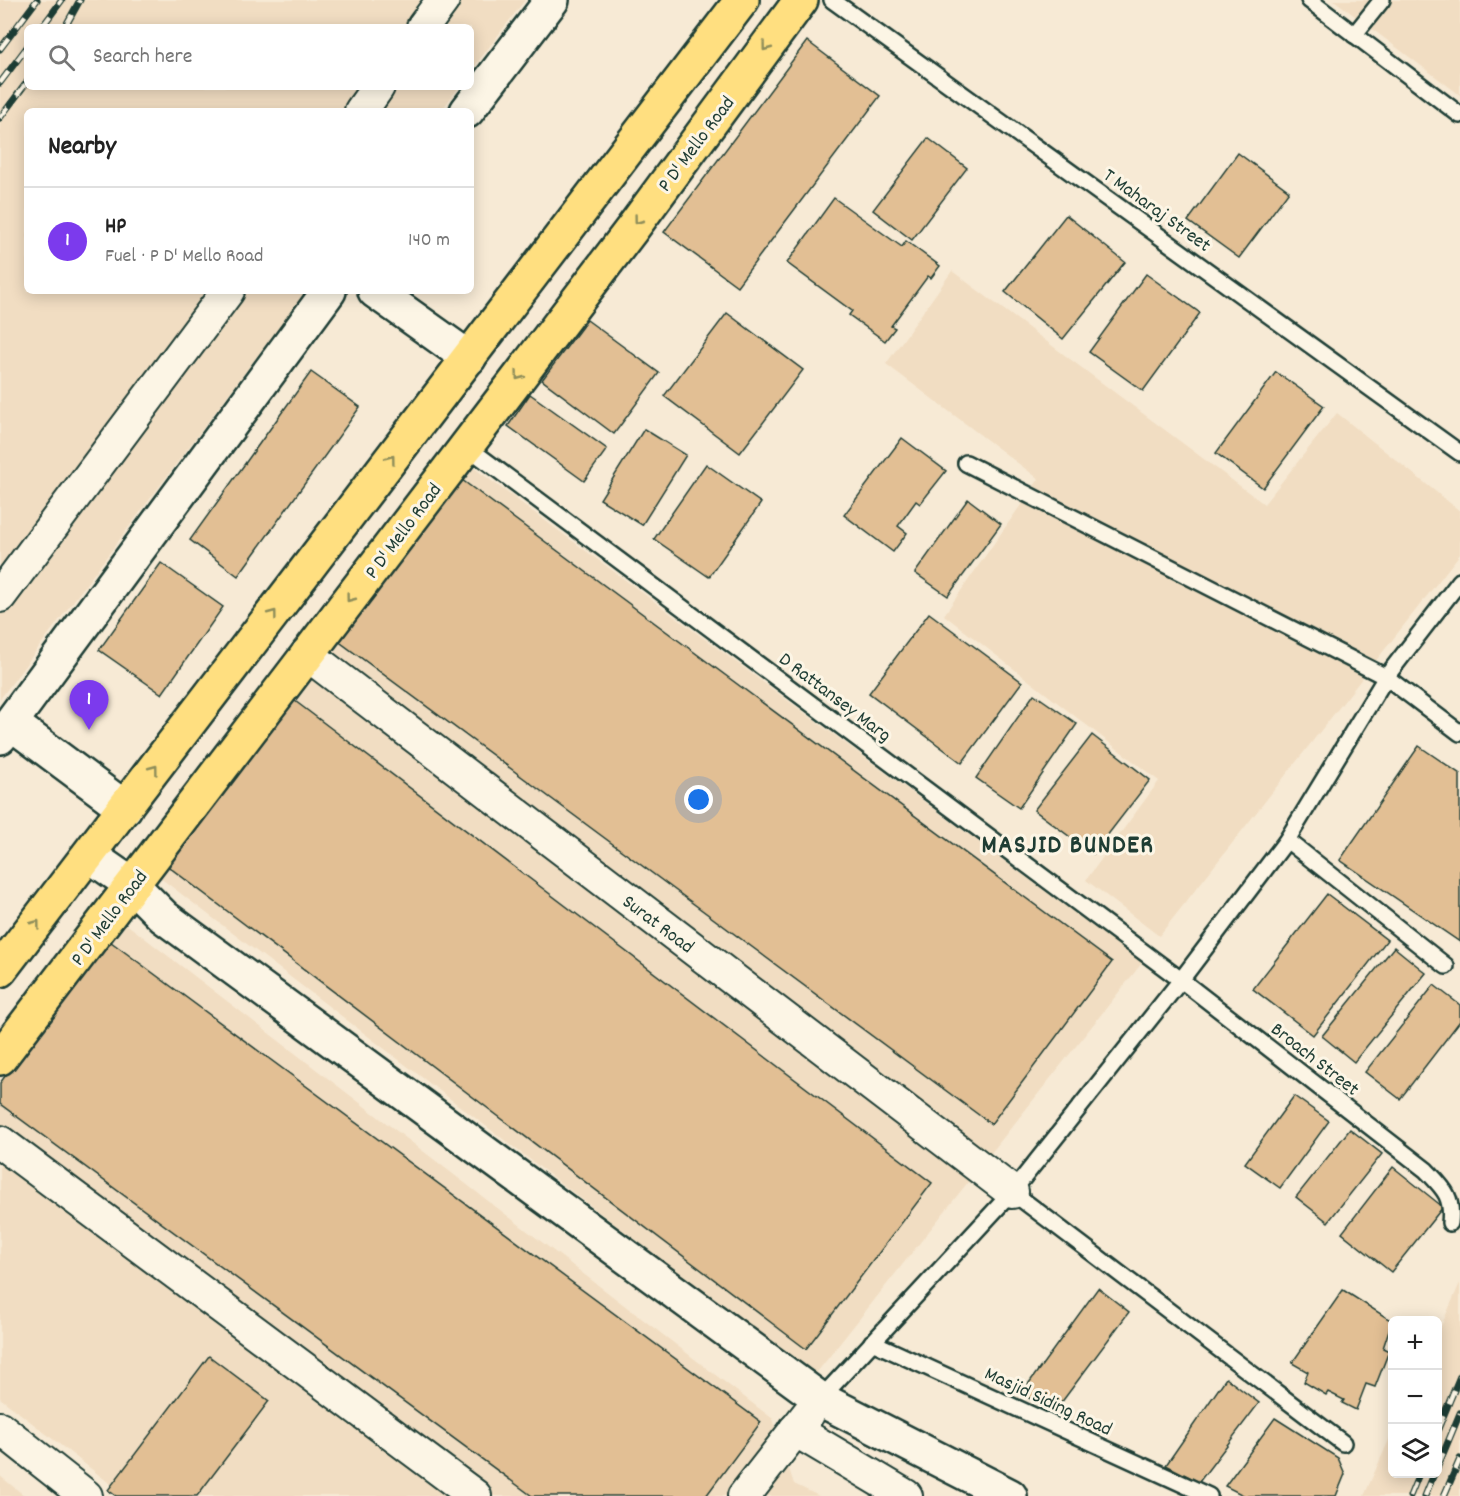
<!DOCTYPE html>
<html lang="en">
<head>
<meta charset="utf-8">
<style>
	:root { --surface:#fff; --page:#f2f2f2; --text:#222; --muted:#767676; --line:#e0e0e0; --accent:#7c3aed }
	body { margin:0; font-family:Dekko,sans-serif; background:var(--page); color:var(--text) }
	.controls { position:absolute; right:18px; bottom:18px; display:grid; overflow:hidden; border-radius:9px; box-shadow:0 3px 15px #0003 }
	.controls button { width:54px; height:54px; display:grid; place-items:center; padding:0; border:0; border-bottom:2px solid var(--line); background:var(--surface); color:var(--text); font:30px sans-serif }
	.you { position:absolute; left:699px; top:800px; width:21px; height:21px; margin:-15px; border:4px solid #fff; border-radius:50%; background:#1a73e8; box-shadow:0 0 0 9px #1a73e833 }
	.badge { display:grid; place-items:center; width:39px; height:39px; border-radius:50%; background:var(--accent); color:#fff; font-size:20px; font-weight:700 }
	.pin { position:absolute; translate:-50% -50px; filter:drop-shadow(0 2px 3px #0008) }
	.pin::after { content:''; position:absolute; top:32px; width:21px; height:18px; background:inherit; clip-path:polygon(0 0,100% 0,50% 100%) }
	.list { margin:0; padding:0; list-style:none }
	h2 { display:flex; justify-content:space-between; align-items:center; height:78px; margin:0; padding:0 24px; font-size:26px }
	h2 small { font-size:20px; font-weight:400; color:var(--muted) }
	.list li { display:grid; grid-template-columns:39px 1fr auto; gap:18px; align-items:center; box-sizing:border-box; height:108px; padding:0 24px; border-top:2px solid var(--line) }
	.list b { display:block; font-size:22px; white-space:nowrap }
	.list p { margin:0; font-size:20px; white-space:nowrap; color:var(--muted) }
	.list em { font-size:20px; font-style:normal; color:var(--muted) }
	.icon { flex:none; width:33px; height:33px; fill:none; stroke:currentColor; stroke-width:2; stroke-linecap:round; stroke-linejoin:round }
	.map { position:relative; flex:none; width:1460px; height:1496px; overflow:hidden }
	.search { position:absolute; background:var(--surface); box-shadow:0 3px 15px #0003; left:24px; top:24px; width:450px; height:66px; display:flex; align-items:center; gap:15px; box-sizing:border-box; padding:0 21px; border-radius:9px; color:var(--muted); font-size:22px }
	.panel { position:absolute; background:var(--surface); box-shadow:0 3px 15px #0003; left:24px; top:108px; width:450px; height:186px; border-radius:9px }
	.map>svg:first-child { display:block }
	.built { fill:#f1ddc2 }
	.building { fill:#e2bf94; stroke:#1f3d34; stroke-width:1.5 }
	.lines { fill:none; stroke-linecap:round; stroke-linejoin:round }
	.service-casing { stroke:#1f3d34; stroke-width:20 }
	.minor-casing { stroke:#1f3d34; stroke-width:36 }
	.tertiary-casing { stroke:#1f3d34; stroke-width:38 }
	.primary-casing { stroke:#1f3d34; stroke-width:38 }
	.service { stroke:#fcf5e5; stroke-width:15 }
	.minor { stroke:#fcf5e5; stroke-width:32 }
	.tertiary { stroke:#fcf5e5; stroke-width:33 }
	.primary { stroke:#ffdf80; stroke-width:33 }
	.rail-casing { stroke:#1f3d34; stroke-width:7 }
	.rail { stroke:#fcf5e5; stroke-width:4.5; stroke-dasharray:14; stroke-linecap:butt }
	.oneway { stroke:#8f8e5a }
	.labels { text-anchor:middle; stroke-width:6; stroke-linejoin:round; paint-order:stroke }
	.street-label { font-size:20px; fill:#1f3d34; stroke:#fcf5e5 }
	.district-label { font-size:26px; font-weight:bold; letter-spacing:1.5px; fill:#1f3d34; stroke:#fcf5e5 }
</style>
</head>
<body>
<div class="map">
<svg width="1460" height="1496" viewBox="0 0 1460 1496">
	<rect width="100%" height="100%" fill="#f7ead5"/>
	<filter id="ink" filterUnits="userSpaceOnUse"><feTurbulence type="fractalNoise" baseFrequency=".0167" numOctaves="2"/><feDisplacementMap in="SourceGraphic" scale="12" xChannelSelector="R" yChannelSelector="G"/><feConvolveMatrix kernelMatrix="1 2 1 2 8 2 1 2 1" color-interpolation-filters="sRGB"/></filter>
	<g filter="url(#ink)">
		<g class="built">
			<path d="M 0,0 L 525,0 L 471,71 L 471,27 L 27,27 L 27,87 L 459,87 L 441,111 L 27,111 L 27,291 L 306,291 L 0,699 Z"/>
			<path d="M 1334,0 L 1460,0 L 1460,95 L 1364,23 Z"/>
			<path d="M 952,271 L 1264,504 L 1337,413 L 1460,511 L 1460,554 L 1159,936 L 1086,880 L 1159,781 L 944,615 L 1039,479 L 886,364 Z"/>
			<path d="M 466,462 L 1142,963 L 814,1376 L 159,877 Z"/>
			<path d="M 125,923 L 773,1419 L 794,1484 L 819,1496 L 126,1496 L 0,1398 L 0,1089 Z"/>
			<path d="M 1460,1283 L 1460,1496 L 1364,1496 L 1392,1433 L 1392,1474 L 1438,1474 L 1438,1333 Z"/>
			<path d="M 0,1476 L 25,1496 L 0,1496 Z"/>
		</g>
		<g class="building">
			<path d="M 807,41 L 880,96 L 737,286 L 664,232 Z"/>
			<path d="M 928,138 L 967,168 L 912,240 L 873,210 Z"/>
			<path d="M 1238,153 L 1289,191 L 1239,258 L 1188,221 Z"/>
			<path d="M 834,198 L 902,247 L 906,241 L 940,266 L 931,278 L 928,276 L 891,326 L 895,328 L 885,341 L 849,315 L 852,311 L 787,263 Z"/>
			<path d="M 1066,215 L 1125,262 L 1063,339 L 1005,292 Z"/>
			<path d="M 1146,274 L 1200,313 L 1143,391 L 1089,352 Z"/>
			<path d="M 727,313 L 803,370 L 740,453 L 664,396 Z"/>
			<path d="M 587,320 L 659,373 L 614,434 L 542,380 Z"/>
			<path d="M 311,372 L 360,407 L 238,576 L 190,540 Z"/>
			<path d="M 1276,372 L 1324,406 L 1263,488 L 1216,453 Z"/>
			<path d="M 530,394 L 607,449 L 584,481 L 508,426 Z"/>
			<path d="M 644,429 L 686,455 L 642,525 L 600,499 Z"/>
			<path d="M 902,438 L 946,471 L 920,504 L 916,501 L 898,526 L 907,533 L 893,552 L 844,515 Z"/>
			<path d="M 706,464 L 761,503 L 709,577 L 654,539 Z"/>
			<path d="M 458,477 L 1112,962 L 991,1124 L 337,640 Z"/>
			<path d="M 968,499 L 1001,524 L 948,596 L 915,573 Z"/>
			<path d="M 161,563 L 223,607 L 162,694 L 99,650 Z"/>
			<path d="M 929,613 L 1022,682 L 962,763 L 869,693 Z"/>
			<path d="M 1034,694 L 1077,724 L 1019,808 L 976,778 Z"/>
			<path d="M 291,698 L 932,1183 L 806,1349 L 165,864 Z"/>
			<path d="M 1092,735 L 1150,780 L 1093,854 L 1034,810 Z"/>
			<path d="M 1419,746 L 1460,774 L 1460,942 L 1340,860 Z"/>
			<path d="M 1327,894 L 1387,940 L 1313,1035 L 1253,989 Z"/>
			<path d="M 107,939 L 761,1422 L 706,1496 L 532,1496 L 0,1104 L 0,1083 Z"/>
			<path d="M 1394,947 L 1426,973 L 1354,1062 L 1322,1036 Z"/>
			<path d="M 1434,985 L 1460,1005 L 1460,1021 L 1400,1099 L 1365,1072 Z"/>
			<path d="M 1294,1096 L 1329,1121 L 1280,1188 L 1245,1163 Z"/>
			<path d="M 1350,1129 L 1382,1154 L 1328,1222 L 1296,1197 Z"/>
			<path d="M 1393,1167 L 1443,1207 L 1391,1272 L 1342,1233 Z"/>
			<path d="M 1098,1288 L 1129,1312 L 1055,1411 L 1021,1394 Z"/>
			<path d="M 1343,1290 L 1392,1321 L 1383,1348 L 1389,1351 L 1375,1387 L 1366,1384 L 1356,1410 L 1342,1403 L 1344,1400 L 1328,1392 L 1326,1395 L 1304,1382 L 1308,1372 L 1292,1363 Z"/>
			<path d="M 209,1356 L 269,1401 L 197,1496 L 116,1496 L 108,1490 Z"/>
			<path d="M 1226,1378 L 1259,1403 L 1199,1482 L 1166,1465 Z"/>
			<path d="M 1275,1418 L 1338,1458 L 1345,1474 L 1336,1496 L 1245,1496 L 1225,1486 Z"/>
		</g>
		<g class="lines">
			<g class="service-casing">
				<g id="service">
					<path d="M 832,0 L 1460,453"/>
					<path d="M 1309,0 L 1460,115"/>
					<path d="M 1354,35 L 1382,0"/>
					<path d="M 466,446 L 1181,980 L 1426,1170 C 1444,1189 1453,1196 1450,1223"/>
					<path d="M 966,463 L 1386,677 L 1460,733"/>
					<path d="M 1287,840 L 1446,966"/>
					<path d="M 1012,1192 L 1343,1443"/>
					<path d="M 872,1342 L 1209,1496"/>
					<path d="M 820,1399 L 1012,1192 L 1181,980 L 1287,840 L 1386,677 L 1460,581"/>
				</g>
			</g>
			<g class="minor-casing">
				<g id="minor">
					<path d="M 423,27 L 443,0"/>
					<path d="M 361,111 L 378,87"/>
					<path d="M 0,596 L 228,291"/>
					<path d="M 307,654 L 1012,1192"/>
					<path d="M 0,1142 L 475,1496"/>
					<path d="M 0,1428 L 86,1496"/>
					<path d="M 795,1430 L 906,1496"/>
					<path d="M 744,1496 L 808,1414"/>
				</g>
			</g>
			<g class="tertiary-casing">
				<g id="tertiary">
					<path d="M 467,111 L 552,0"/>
					<path d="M 375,291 L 469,358"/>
					<path d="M 11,723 L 125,808"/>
					<path d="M 0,737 L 329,291"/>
					<path d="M 89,855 L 132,885 L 164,917 L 820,1399 L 1010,1496"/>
				</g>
			</g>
			<g class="primary-casing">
				<g id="primary">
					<path d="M 0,970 L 742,0"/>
					<path d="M 0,1058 L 632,229 L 801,0"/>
				</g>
			</g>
			<use href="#service" class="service"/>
			<use href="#minor" class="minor"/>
			<use href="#tertiary" class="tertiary"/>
			<use href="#primary" class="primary"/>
			<g class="rail-casing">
				<g id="rail">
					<path d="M 42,27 L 62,0"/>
					<path d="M 65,27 L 80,0"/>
					<path d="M 0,49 L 37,0"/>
					<path d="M 0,83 L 27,47"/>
					<path d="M 0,118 L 27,82"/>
					<path d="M 1438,1429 L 1460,1376"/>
					<path d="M 1438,1466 L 1460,1413"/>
					<path d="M 1410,1496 L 1419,1474"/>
					<path d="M 1425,1496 L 1434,1474"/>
					<path d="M 1444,1496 L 1460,1459"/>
				</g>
			</g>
			<use href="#rail" class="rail"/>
		</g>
		<defs><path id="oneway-chevron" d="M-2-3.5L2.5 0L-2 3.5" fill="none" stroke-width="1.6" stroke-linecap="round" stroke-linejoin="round" transform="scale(1.5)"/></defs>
		<g class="oneway">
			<use href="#oneway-chevron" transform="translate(766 47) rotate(127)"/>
			<use href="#oneway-chevron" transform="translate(638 220) rotate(127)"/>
			<use href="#oneway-chevron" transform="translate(519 376) rotate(127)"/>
			<use href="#oneway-chevron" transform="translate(391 459) rotate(-53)"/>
			<use href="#oneway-chevron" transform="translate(350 598) rotate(127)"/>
			<use href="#oneway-chevron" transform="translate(273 614) rotate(-53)"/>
			<use href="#oneway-chevron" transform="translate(154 769) rotate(-53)"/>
			<use href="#oneway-chevron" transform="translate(36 924) rotate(-53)"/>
		</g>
	</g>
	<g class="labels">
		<g class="street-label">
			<text transform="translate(695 143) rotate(-53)" y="7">P D' Mello Road</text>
			<text transform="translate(1158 209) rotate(36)" y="7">T Maharaj Street</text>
			<text transform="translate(402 530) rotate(-53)" y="7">P D' Mello Road</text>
			<text transform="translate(836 696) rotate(37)" y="7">D Rattansey Marg</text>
			<text transform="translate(108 917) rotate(-53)" y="7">P D' Mello Road</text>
			<text transform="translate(659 923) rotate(37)" y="7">Surat Road</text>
			<text transform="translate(1316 1058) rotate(38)" y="7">Broach Street</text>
			<text transform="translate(1049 1400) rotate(25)" y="7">Masjid Siding Road</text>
		</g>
		<g class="district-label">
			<text x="1068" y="852">MASJID BUNDER</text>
		</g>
	</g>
</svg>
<div class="controls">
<button>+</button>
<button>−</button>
<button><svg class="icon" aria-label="layers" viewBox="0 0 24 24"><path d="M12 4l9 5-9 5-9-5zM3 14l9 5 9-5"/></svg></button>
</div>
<div class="you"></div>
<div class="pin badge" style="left:89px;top:730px">1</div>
<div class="search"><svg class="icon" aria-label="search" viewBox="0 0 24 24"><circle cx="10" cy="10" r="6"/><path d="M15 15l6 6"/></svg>Search here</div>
<section class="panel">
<h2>Nearby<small></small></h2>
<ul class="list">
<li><span class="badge">1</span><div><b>HP</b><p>Fuel · P D' Mello Road</p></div><em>140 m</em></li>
</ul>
</section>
</div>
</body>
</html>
